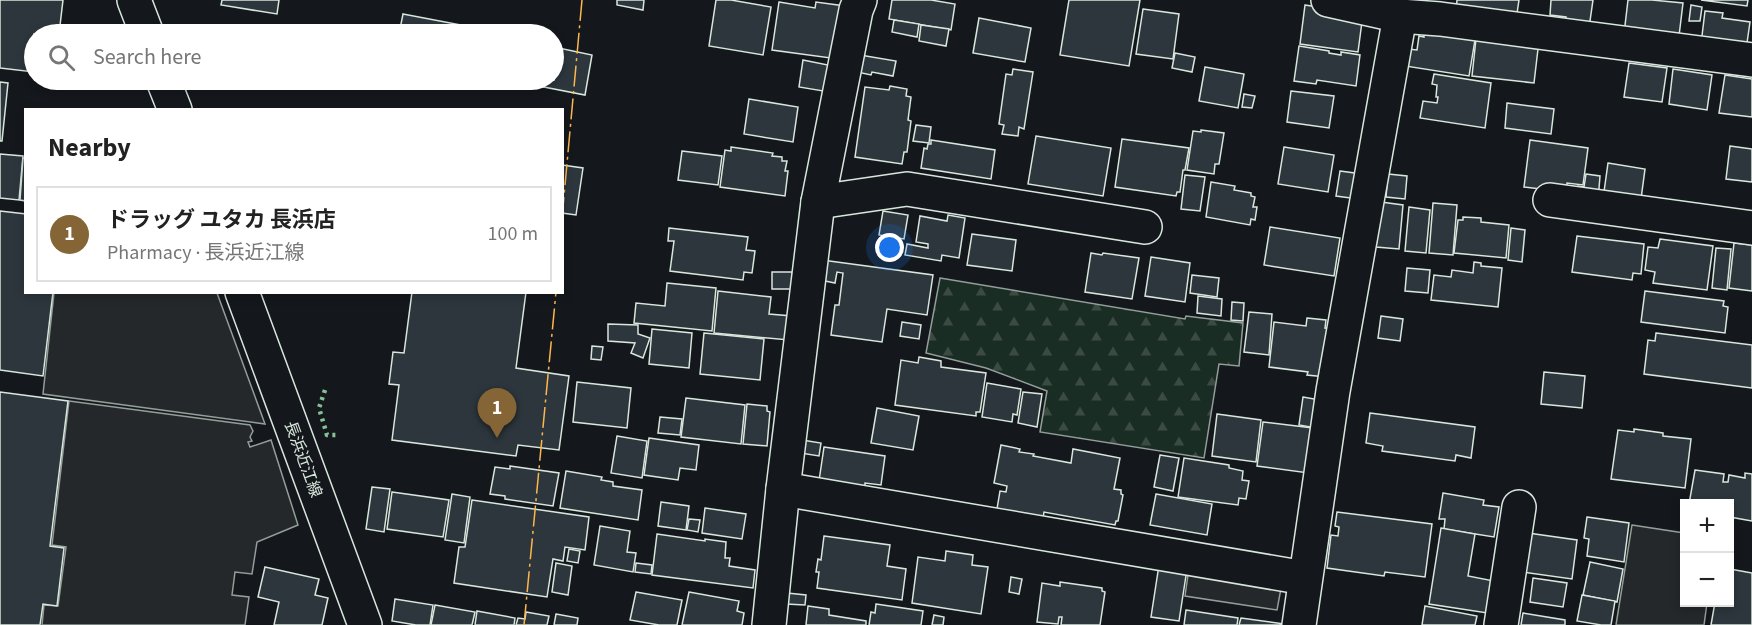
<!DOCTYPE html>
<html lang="en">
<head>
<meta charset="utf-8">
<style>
	:root { --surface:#fff; --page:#f2f2f2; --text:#222; --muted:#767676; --line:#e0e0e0; --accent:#856535 }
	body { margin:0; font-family:"Source Sans 3","Noto Sans JP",sans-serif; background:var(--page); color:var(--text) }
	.controls { position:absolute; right:18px; bottom:18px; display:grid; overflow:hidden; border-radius:0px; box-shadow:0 3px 9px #0003 }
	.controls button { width:54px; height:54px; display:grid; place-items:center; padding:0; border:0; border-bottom:2px solid var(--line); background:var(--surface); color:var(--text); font:30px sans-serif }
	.you { position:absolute; left:890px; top:248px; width:21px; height:21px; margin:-15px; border:4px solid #fff; border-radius:50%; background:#1a73e8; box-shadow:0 0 0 9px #1a73e833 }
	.badge { display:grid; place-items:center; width:39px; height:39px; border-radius:50%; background:var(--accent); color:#fff; font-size:20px; font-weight:700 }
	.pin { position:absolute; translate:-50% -50px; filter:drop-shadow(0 2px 3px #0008) }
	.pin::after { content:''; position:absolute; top:32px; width:21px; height:18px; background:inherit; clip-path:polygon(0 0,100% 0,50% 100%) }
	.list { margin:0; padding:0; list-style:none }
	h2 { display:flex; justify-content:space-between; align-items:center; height:78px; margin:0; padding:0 24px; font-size:26px }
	h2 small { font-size:20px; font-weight:400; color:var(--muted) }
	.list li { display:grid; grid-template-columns:39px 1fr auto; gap:18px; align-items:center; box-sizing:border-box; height:96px; margin:0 12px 12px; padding:0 12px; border:2px solid var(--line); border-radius:0px }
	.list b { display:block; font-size:22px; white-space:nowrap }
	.list p { margin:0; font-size:20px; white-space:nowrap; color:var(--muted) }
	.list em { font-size:20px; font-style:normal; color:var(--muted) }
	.icon { flex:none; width:33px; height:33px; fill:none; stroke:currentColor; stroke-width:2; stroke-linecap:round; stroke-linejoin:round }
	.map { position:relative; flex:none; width:1752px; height:625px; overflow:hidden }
	.search { position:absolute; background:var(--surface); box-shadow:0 3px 9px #0003; left:24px; top:24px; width:540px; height:66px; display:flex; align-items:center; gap:15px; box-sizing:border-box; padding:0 21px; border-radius:33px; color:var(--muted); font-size:22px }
	.panel { position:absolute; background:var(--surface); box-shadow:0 3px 9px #0003; left:24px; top:108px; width:540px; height:186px; border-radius:0px }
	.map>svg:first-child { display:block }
	.forest { fill:url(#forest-firs); stroke:#939e99; stroke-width:1.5 }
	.parking { fill:#24282b; stroke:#939e99; stroke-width:1.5 }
	.building { fill:#2c363c; stroke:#d8e6dc; stroke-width:1.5 }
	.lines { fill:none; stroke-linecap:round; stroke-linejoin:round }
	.minor-casing { stroke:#d8e6dc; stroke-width:36 }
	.major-casing { stroke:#d8e6dc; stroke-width:36 }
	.minor { stroke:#14181c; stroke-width:33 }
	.major { stroke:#14181c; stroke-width:33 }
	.hedge { stroke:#8ac095; stroke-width:4.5; stroke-dasharray:3 4.5; stroke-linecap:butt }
	.power { stroke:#ffb74d; stroke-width:1.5; stroke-dasharray:21 4.5 3 4.5; stroke-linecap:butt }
	.labels { text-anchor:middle; stroke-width:4.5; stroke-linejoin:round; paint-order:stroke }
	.street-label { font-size:16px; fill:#d8e6dc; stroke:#14181c }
</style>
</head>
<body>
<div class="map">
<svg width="1752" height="625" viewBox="0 0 1752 625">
	<defs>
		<pattern id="forest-firs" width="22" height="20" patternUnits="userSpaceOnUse" patternTransform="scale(1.5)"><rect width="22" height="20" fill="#1a2d24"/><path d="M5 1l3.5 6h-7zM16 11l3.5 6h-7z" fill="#3b4b43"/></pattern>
	</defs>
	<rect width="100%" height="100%" fill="#14181c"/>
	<path class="forest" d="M 940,278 L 1185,319 L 1186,316 L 1243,323 L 1239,366 L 1219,364 L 1204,458 L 1040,432 L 1047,391 L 986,368 L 926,353 Z"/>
	<g class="parking">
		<path d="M 54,293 L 217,293 L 265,424 L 43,394 Z"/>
		<path d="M 69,401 L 250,425 L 253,431 L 250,437 L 252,441 L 248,442 L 250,447 L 271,440 L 298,525 L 257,542 L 252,574 L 235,572 L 232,595 L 249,597 L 245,625 L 42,625 L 44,605 L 58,606 L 66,547 L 52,545 Z"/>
		<path d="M 1632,525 L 1684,533 L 1684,602 L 1707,603 L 1704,625 L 1616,625 Z"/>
		<path d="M 1189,568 L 1282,583 L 1277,610 L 1185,596 Z"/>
	</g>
	<g class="building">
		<path d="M 0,0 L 63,0 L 59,34 L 34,34 L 34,72 L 0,68 Z"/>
		<path d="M 222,0 L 279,0 L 277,14 L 221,5 Z"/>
		<path d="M 617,0 L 644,0 L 643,10 L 617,5 Z"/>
		<path d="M 716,0 L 731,0 L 771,7 L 763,55 L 709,46 Z"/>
		<path d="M 892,0 L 931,0 L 955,4 L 951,30 L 889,19 Z"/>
		<path d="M 1069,0 L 1140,0 L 1129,66 L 1060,55 Z"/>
		<path d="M 1457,0 L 1519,0 L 1516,20 L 1456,10 Z"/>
		<path d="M 1551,0 L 1593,0 L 1589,28 L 1565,25 L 1566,17 L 1550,15 Z"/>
		<path d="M 1628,0 L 1652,0 L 1683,3 L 1679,36 L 1624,34 Z"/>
		<path d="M 1701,0 L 1748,0 L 1747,6 Z"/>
		<path d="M 779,2 L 815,8 L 816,2 L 845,6 L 838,59 L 772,50 Z"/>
		<path d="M 1305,5 L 1363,14 L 1358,52 L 1300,44 Z"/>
		<path d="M 1691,5 L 1702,7 L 1700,21 L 1689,21 Z"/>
		<path d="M 1143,9 L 1179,14 L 1173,59 L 1136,54 Z"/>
		<path d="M 1705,11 L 1723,13 L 1722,18 L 1750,22 L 1746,50 L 1701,44 Z"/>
		<path d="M 403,14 L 508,34 L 399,34 Z"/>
		<path d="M 979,18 L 1031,28 L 1025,62 L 973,53 Z"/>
		<path d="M 894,20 L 919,24 L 917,37 L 892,32 Z"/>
		<path d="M 921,25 L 949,29 L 946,46 L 919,41 Z"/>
		<path d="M 1424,33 L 1475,40 L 1469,76 L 1405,66 L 1408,49 L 1417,50 L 1419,36 L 1424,37 Z"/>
		<path d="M 1476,39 L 1525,44 L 1525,47 L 1538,49 L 1534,83 L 1472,76 Z"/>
		<path d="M 1299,46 L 1329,51 L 1329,53 L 1341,55 L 1341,52 L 1360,55 L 1356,86 L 1317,80 L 1316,84 L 1294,81 Z"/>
		<path d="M 554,47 L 592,55 L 585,95 L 508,80 L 554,80 Z"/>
		<path d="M 1175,53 L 1195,57 L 1192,72 L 1172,68 Z"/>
		<path d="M 860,55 L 896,61 L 893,76 L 872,72 L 871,75 L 857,72 Z"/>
		<path d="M 803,60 L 833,66 L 829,92 L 799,87 Z"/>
		<path d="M 1629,63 L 1667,68 L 1662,102 L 1624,97 Z"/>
		<path d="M 1205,67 L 1244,74 L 1238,108 L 1199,101 Z"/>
		<path d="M 1013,69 L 1033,72 L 1024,129 L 1019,127 L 1018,136 L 1002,134 L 1004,125 L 999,124 L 1006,74 L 1012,75 Z"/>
		<path d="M 1673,69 L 1712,75 L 1707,110 L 1669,104 Z"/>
		<path d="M 1434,74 L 1491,83 L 1485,128 L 1420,118 L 1423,101 L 1437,103 L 1438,97 L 1436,97 L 1437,85 L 1432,84 Z"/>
		<path d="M 1725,75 L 1752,79 L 1752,117 L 1719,113 Z"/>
		<path d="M 0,82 L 8,83 L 2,141 L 0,141 Z"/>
		<path d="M 890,86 L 907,89 L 906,96 L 911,97 L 908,120 L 911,121 L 907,152 L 904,152 L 902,164 L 855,157 L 865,87 L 889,90 Z"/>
		<path d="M 1291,91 L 1334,96 L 1329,128 L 1287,122 Z"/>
		<path d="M 1244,94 L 1255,96 L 1252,108 L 1242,107 Z"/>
		<path d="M 749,99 L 798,107 L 793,142 L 744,134 Z"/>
		<path d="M 1507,103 L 1554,109 L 1551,134 L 1505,128 Z"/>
		<path d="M 916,125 L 931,127 L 929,143 L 913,141 Z"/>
		<path d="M 1201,130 L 1224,133 L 1219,164 L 1215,164 L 1214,174 L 1187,170 L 1193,131 L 1201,132 Z"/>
		<path d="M 1036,136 L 1111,148 L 1103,196 L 1028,184 Z"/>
		<path d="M 1122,139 L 1189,148 L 1185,170 L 1183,170 L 1180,192 L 1177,192 L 1176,196 L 1115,187 Z"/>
		<path d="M 931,140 L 995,150 L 991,179 L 921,168 L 924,148 L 927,149 L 928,144 L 931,144 Z"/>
		<path d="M 1530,140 L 1588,148 L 1583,185 L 1567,183 L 1566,192 L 1524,187 Z"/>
		<path d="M 1730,146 L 1752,149 L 1752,182 L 1726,179 Z"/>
		<path d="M 731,147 L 773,153 L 772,156 L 782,157 L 782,161 L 787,161 L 785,171 L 788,171 L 785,196 L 720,187 L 725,150 L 731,151 Z"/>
		<path d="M 1284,147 L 1334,155 L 1328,192 L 1278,184 Z"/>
		<path d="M 682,151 L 722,156 L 718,185 L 678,180 Z"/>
		<path d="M 0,154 L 23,156 L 19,200 L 0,198 Z"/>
		<path d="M 23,158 L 26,158 L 26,201 L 20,200 Z"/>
		<path d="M 1608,163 L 1645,169 L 1641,199 L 1603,199 Z"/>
		<path d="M 562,165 L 583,168 L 576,215 L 562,213 Z"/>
		<path d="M 1340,171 L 1362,174 L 1358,199 L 1336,196 Z"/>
		<path d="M 1388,174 L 1407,176 L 1405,199 L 1386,197 Z"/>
		<path d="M 1586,174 L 1600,176 L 1598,201 L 1577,196 L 1578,186 L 1584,187 Z"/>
		<path d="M 1185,175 L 1205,177 L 1200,211 L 1181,209 Z"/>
		<path d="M 1211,182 L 1235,186 L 1234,190 L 1251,193 L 1251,196 L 1255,197 L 1253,207 L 1257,207 L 1255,220 L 1251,219 L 1250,225 L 1206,217 Z"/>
		<path d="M 1381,202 L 1403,205 L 1399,249 L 1376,247 Z"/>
		<path d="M 1433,203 L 1457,205 L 1453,255 L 1429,253 Z"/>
		<path d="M 1409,207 L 1430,210 L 1426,253 L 1405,251 Z"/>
		<path d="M 0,211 L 26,214 L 26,292 L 53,292 L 43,376 L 0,370 Z"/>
		<path d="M 883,211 L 908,215 L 904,239 L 879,235 Z"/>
		<path d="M 948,215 L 965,218 L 959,258 L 942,255 L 941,261 L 905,255 L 907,244 L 928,248 L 928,244 L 916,242 L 920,216 L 947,221 Z"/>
		<path d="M 1463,217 L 1481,218 L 1481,222 L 1509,225 L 1506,258 L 1454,253 L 1458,220 L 1463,220 Z"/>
		<path d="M 1270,227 L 1340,238 L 1334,276 L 1264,265 Z"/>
		<path d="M 669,228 L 748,237 L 746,250 L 755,251 L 752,273 L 744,272 L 743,280 L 670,271 L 674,241 L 668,241 Z"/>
		<path d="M 1511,228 L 1525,230 L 1522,262 L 1508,260 Z"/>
		<path d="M 972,234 L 1016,240 L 1012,271 L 967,265 Z"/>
		<path d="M 1577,236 L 1644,244 L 1641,274 L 1633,273 L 1632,280 L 1572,272 Z"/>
		<path d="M 888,238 L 899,239 L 898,248 L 886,246 Z"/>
		<path d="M 1660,239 L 1713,246 L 1707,290 L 1653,283 L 1655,272 L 1645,270 L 1648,247 L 1658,248 Z"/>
		<path d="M 1734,243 L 1752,245 L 1752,291 L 1729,288 Z"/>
		<path d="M 1716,248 L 1731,249 L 1727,290 L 1712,288 Z"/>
		<path d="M 1091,253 L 1102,255 L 1103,253 L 1139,258 L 1132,299 L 1085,292 Z"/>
		<path d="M 1151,257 L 1190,263 L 1185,302 L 1145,296 Z"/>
		<path d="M 822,260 L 933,275 L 927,315 L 887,309 L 882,342 L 831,335 L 835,305 L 839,305 L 843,273 L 837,272 L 835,283 L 820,280 Z"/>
		<path d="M 1474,262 L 1481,263 L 1481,266 L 1502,268 L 1498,307 L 1431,300 L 1434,275 L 1451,277 L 1452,270 L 1473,273 Z"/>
		<path d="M 1407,268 L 1430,270 L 1428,293 L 1405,291 Z"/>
		<path d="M 772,272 L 792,272 L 793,289 L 772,289 Z"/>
		<path d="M 1192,275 L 1219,278 L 1217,297 L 1190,293 Z"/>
		<path d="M 667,283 L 716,288 L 712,331 L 634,323 L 636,303 L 665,306 Z"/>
		<path d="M 718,291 L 771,297 L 769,314 L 792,316 L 789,340 L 714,333 Z"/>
		<path d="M 1645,291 L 1724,301 L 1723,306 L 1728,307 L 1725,333 L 1641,322 Z"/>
		<path d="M 412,292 L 526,292 L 516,368 L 569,376 L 559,450 L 518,445 L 516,456 L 392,440 L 399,385 L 389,384 L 393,352 L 404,353 Z"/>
		<path d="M 1198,296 L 1222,299 L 1221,316 L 1197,313 Z"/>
		<path d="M 1232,302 L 1244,303 L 1243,321 L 1231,320 Z"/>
		<path d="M 1249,312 L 1272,314 L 1269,355 L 1244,352 Z"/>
		<path d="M 1381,316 L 1403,319 L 1400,341 L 1378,338 Z"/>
		<path d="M 1307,318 L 1326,320 L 1325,328 L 1332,329 L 1326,377 L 1307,375 L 1308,372 L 1269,367 L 1274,322 L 1306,326 Z"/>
		<path d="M 902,322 L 921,325 L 919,339 L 900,336 Z"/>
		<path d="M 608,324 L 638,325 L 638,334 L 650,338 L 643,358 L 631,353 L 635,343 L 608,341 Z"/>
		<path d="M 652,329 L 692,333 L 689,368 L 649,364 Z"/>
		<path d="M 704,333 L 764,339 L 760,380 L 700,374 Z"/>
		<path d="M 1656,333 L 1752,345 L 1752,388 L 1644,374 L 1648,340 L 1655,341 Z"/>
		<path d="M 592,346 L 603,347 L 601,360 L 591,359 Z"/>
		<path d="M 919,357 L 941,361 L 941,367 L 986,373 L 980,412 L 976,412 L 976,416 L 895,405 L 901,360 L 918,363 Z"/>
		<path d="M 1544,372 L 1585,376 L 1582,408 L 1541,404 Z"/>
		<path d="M 577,382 L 631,388 L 627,428 L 573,422 Z"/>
		<path d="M 987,383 L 1021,389 L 1017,415 L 1013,414 L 1012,422 L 982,417 Z"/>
		<path d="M 0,392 L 68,401 L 50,546 L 64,548 L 57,606 L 43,604 L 40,625 L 0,625 Z"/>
		<path d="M 1023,392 L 1042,394 L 1037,427 L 1018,423 Z"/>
		<path d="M 1303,397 L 1320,400 L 1316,428 L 1299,425 Z"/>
		<path d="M 686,398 L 745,405 L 741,444 L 681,437 Z"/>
		<path d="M 747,404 L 767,406 L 767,411 L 770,412 L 767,446 L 743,444 Z"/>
		<path d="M 877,408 L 919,416 L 913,450 L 871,443 Z"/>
		<path d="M 1370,413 L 1475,427 L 1471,458 L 1456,455 L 1455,461 L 1382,451 L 1383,446 L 1366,443 Z"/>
		<path d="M 1217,414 L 1261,420 L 1256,462 L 1212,456 Z"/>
		<path d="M 660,417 L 682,419 L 680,435 L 658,433 Z"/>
		<path d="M 1263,422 L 1321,429 L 1316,474 L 1257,466 Z"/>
		<path d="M 1634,429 L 1663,433 L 1663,436 L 1691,439 L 1685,488 L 1611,479 L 1618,430 L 1634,432 Z"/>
		<path d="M 617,436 L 647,441 L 642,478 L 611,473 Z"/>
		<path d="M 649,438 L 699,445 L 696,470 L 680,468 L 678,480 L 644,475 Z"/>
		<path d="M 802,440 L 821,443 L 819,456 L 800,453 Z"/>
		<path d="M 1001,445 L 1020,449 L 1019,452 L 1034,454 L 1033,456 L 1071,463 L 1073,449 L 1120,458 L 1114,489 L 1121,490 L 1121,494 L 1123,495 L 1118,521 L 1116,521 L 1115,525 L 1044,512 L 1043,518 L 997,509 L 1000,491 L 1006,492 L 1007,486 L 994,483 Z"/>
		<path d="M 824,447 L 885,456 L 881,485 L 865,483 L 865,487 L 819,481 Z"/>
		<path d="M 1160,455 L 1179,458 L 1173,491 L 1154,487 Z"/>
		<path d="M 1184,458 L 1229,465 L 1229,468 L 1243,471 L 1242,480 L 1249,481 L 1246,499 L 1239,498 L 1238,505 L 1178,497 Z"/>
		<path d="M 510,466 L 559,473 L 553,506 L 505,499 L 505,496 L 490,494 L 495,467 L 510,469 Z"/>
		<path d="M 1695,470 L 1724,474 L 1723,482 L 1728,482 L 1729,475 L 1745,478 L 1745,473 L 1752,474 L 1752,521 L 1730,517 L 1730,504 L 1689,504 Z"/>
		<path d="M 566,471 L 602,477 L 601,480 L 613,482 L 613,486 L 642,490 L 638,520 L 560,508 Z"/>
		<path d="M 372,487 L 390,489 L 384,532 L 366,529 Z"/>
		<path d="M 392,492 L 449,500 L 443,537 L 387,529 Z"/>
		<path d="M 1443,493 L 1484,500 L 1483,505 L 1499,507 L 1494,537 L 1444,529 L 1445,519 L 1439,519 Z"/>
		<path d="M 452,494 L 470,497 L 464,543 L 445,540 Z"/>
		<path d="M 1156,494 L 1212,504 L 1207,535 L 1150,525 Z"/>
		<path d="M 472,500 L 589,517 L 585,550 L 565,547 L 563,561 L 553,559 L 547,597 L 454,583 L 459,547 L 465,547 Z"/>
		<path d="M 661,502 L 689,506 L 686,530 L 658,526 Z"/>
		<path d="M 705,508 L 746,514 L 742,539 L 702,533 Z"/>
		<path d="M 1337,512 L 1432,524 L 1425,577 L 1385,572 L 1384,576 L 1327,568 L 1331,535 L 1338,536 L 1339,527 L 1335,526 Z"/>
		<path d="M 1587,517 L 1629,523 L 1624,562 L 1587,556 L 1589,539 L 1584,538 Z"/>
		<path d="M 689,519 L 700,520 L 698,532 L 687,530 Z"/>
		<path d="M 600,526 L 630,531 L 627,552 L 636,553 L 633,572 L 594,565 Z"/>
		<path d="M 1441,528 L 1475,534 L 1468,576 L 1499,582 L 1494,614 L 1429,604 Z"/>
		<path d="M 1528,533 L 1577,540 L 1572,579 L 1522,572 Z"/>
		<path d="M 657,534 L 705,541 L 705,539 L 726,542 L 725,558 L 730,558 L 729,566 L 755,570 L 753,588 L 652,575 Z"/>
		<path d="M 824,536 L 890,545 L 887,566 L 906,569 L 902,600 L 817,588 L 819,572 L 816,572 L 818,559 L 821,560 Z"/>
		<path d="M 569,549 L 580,551 L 578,563 L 567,561 Z"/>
		<path d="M 946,551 L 973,555 L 972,565 L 988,567 L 981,614 L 912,603 L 918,557 L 945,561 Z"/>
		<path d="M 1590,562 L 1623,569 L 1617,602 L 1583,595 Z"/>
		<path d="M 556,563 L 572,566 L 568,595 L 552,592 Z"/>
		<path d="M 636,563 L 652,565 L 651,574 L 635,572 Z"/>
		<path d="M 1159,565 L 1187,569 L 1179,621 L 1151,617 Z"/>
		<path d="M 265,567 L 319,579 L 315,595 L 328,598 L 322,625 L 274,625 L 279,602 L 258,597 Z"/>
		<path d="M 1730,569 L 1752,573 L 1752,625 L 1711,625 L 1715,602 L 1730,602 Z"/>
		<path d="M 1011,577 L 1022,579 L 1019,594 L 1009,592 Z"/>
		<path d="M 1533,578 L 1567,583 L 1563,607 L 1530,602 Z"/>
		<path d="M 1060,582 L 1102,588 L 1102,591 L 1105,592 L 1100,625 L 1061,625 L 1062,617 L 1059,617 L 1058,624 L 1037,622 L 1042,583 L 1060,586 Z"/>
		<path d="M 636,592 L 682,600 L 677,625 L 659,625 L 630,620 Z"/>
		<path d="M 689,592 L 739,601 L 737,611 L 744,613 L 742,625 L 682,625 Z"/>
		<path d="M 787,593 L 806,595 L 805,605 L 786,604 Z"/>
		<path d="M 1582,595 L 1615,601 L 1611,625 L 1601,625 L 1577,621 Z"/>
		<path d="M 395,599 L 433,605 L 430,625 L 416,625 L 392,621 Z"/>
		<path d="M 876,604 L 923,611 L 921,625 L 869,625 L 871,612 L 875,613 Z"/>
		<path d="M 435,605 L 475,612 L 472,625 L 431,625 Z"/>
		<path d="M 808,606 L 829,609 L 829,615 L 866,621 L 866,625 L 806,625 Z"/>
		<path d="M 1425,606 L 1477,616 L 1475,625 L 1422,625 Z"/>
		<path d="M 1186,610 L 1238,618 L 1237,625 L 1184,625 Z"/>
		<path d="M 477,611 L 515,618 L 514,625 L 475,625 Z"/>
		<path d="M 526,612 L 549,616 L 547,625 L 516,625 L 518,618 L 525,619 Z"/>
		<path d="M 1523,613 L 1565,620 L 1565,625 L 1521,625 Z"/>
		<path d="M 556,614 L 578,618 L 577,625 L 554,625 Z"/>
		<path d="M 934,615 L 944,617 L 943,625 L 932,625 Z"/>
		<path d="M 1241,618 L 1291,625 L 1239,625 Z"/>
	</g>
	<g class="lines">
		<g class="minor-casing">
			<g id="minor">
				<path d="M 1328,0 L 1400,16 L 1440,19 L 1752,60"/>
				<path d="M 1550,200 L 1752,228"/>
				<path d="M 818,202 L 907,189 L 1145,227"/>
				<path d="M 783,489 L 1305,578"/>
				<path d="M 769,625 L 783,489 L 818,202 L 856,10 L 860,0"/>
				<path d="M 1299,625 L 1333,391 L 1400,16"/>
				<path d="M 1501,625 L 1519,507"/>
			</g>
		</g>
		<g class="major-casing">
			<g id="major">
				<path d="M 134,0 L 147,34"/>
				<path d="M 163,80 L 175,110"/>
				<path d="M 242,292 L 365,625"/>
			</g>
		</g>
		<use href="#minor" class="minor"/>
		<use href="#major" class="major"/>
		<path class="hedge" d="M 325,390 L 319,408 L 327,435 L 336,435"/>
		<g class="power">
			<path d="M 562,218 L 582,0"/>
			<path d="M 524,625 L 556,292"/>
		</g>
	</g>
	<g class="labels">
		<g class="street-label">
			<text transform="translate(304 459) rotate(70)" y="6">長浜近江線</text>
		</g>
	</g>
</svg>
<div class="controls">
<button>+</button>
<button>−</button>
</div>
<div class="you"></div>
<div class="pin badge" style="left:497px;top:438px">1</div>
<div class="search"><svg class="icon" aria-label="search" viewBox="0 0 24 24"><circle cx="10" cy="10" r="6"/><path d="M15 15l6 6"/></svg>Search here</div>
<section class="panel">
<h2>Nearby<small></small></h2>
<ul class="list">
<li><span class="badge">1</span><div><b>ドラッグ ユタカ 長浜店</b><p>Pharmacy · 長浜近江線</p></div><em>100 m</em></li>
</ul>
</section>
</div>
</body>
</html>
